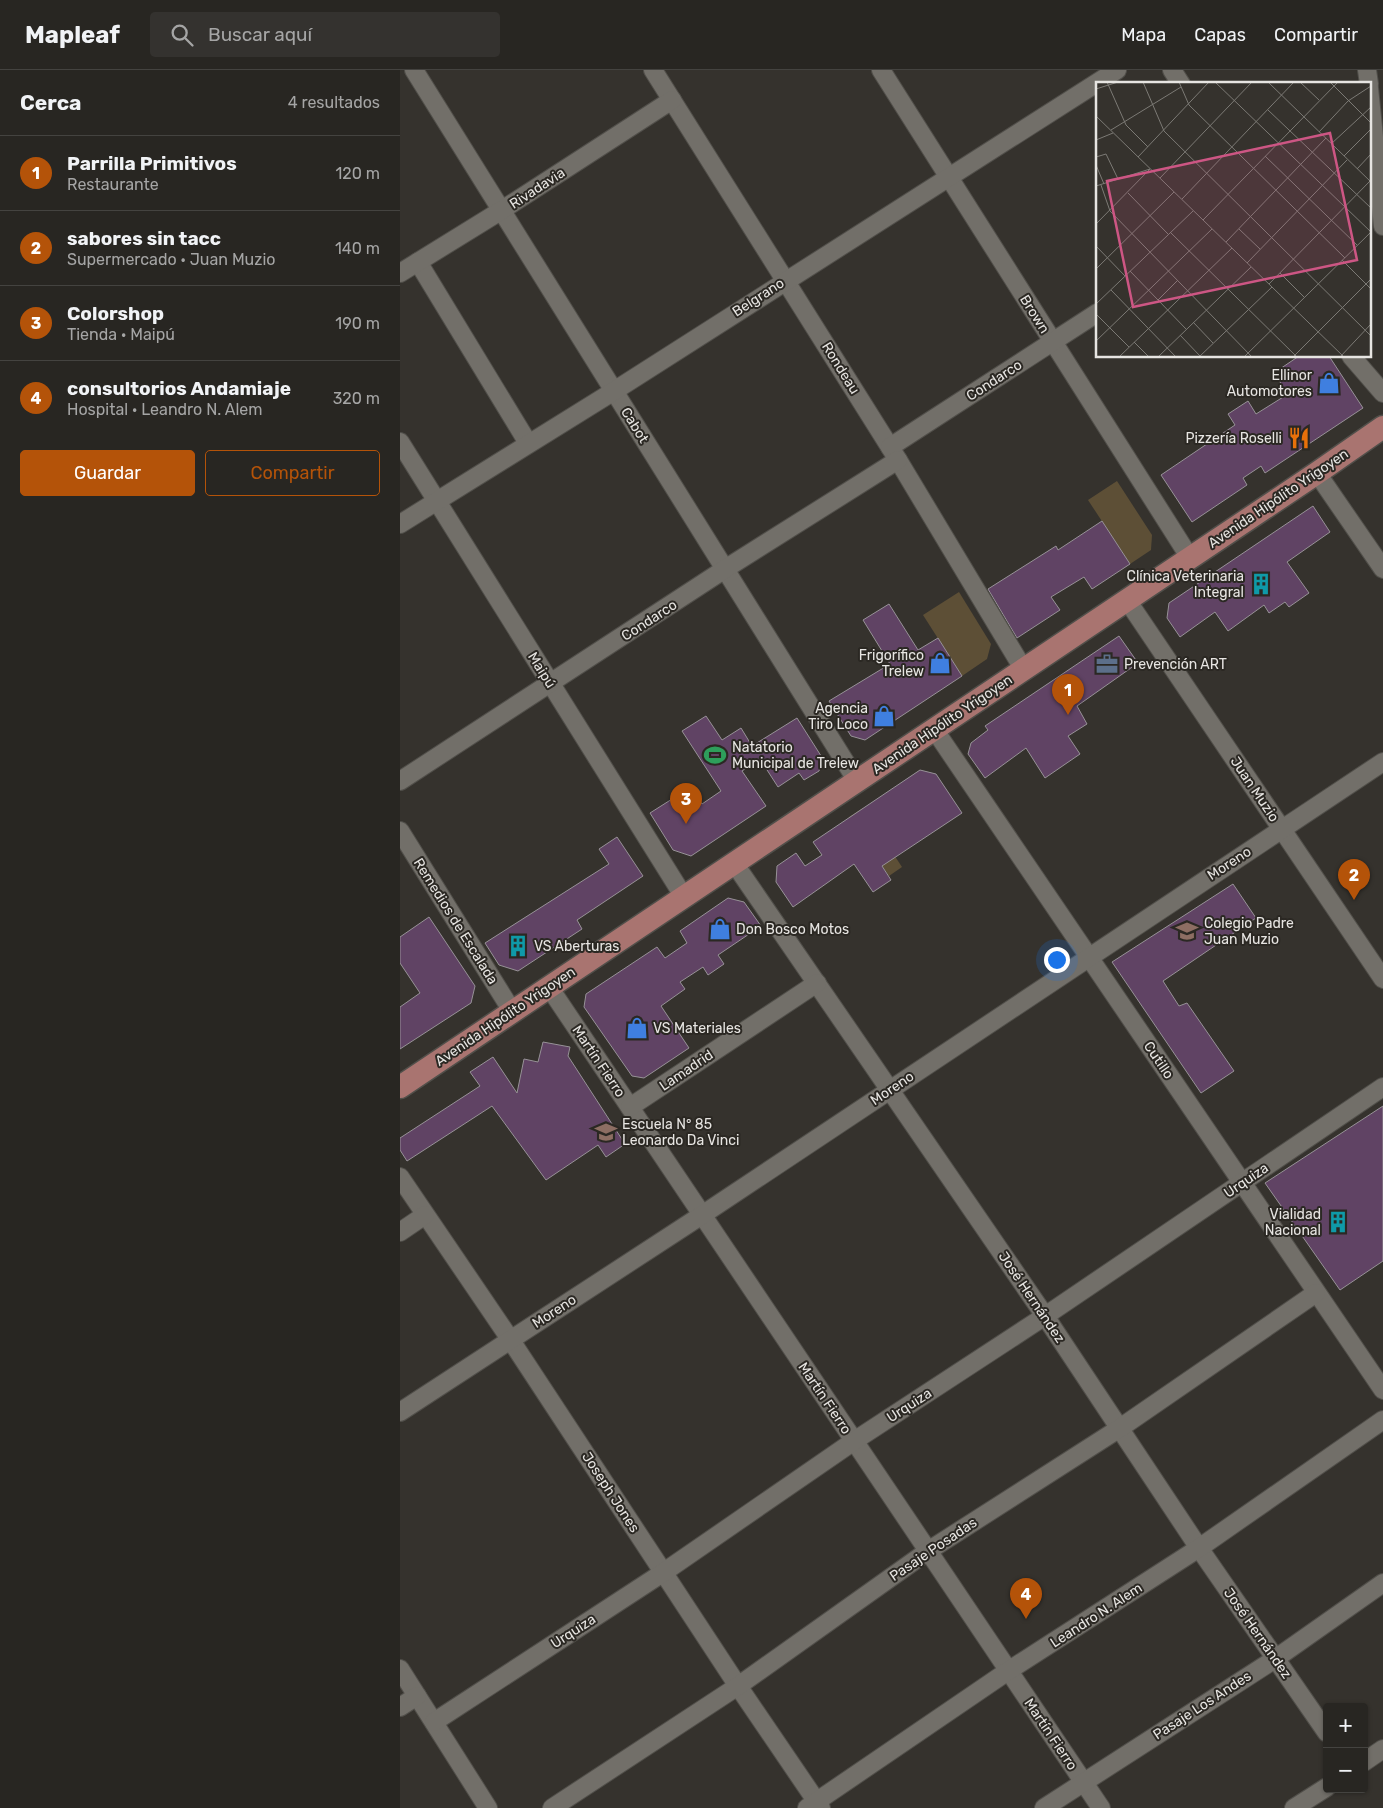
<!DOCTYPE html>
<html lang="es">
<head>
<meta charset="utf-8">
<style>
	:root { --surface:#282622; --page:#34322f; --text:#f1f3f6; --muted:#a5a5a5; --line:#444340; --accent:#b45309 }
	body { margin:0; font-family:Rubik,sans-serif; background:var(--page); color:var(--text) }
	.controls { position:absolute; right:15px; bottom:15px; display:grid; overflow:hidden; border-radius:5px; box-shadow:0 1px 4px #0004 }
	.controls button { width:45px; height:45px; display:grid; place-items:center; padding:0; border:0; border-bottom:1px solid var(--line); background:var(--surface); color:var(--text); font:25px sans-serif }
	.you { position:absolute; left:656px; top:889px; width:18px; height:18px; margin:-12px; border:4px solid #fff; border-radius:50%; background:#1a73e8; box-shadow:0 0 0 8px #1a73e833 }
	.badge { display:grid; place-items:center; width:32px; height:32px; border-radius:50%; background:var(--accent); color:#fff; font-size:16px; font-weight:700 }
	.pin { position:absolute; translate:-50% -41px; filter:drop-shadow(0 1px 2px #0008) }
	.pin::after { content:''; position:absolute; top:26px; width:18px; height:15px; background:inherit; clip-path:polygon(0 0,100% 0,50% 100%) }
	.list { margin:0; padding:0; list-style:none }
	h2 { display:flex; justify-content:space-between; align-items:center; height:65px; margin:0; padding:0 20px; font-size:21px }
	h2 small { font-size:16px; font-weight:400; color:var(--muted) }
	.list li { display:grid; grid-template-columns:32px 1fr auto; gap:15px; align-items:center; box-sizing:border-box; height:75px; padding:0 20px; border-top:1px solid var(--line) }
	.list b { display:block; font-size:19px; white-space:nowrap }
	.list p { margin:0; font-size:16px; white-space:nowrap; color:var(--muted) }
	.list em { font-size:16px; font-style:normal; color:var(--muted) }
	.actions { display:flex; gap:10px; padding:15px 20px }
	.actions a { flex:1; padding:11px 0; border:1px solid var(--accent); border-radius:5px; text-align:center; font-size:18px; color:var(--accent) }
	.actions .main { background:var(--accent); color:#fff }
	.icon { flex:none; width:28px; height:28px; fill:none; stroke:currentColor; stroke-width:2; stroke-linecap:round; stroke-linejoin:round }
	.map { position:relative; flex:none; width:983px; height:1738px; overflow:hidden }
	header { display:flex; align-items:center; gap:30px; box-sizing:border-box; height:70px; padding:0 25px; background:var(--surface); border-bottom:1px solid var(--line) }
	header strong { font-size:24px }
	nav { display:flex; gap:28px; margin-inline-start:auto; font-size:18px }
	.search { width:350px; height:45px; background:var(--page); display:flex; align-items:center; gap:12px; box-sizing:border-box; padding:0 18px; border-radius:5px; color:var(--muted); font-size:19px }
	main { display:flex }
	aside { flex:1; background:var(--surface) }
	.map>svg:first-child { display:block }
	.green { fill:#5d4f36 }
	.building { fill:#604364; stroke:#979297 }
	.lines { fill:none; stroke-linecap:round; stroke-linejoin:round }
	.minor-casing { stroke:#514f4a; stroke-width:20 }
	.major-casing { stroke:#514f4a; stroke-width:25 }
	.minor { stroke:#726f69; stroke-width:18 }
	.major { stroke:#a97470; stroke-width:22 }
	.labels { text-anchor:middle; stroke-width:4; stroke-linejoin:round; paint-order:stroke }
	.street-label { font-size:14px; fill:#e7e5e2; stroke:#2b2823 }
	.poi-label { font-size:14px; fill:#e7e5e2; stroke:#2b2823; text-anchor:start }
	.inset-road { fill:none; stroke:#7c7a75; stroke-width:1 }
	.view { fill:#cd5684; fill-opacity:0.15; stroke:#cd5684; stroke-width:2.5 }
	.inset-edge { fill:none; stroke:#e7e5e2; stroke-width:2.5 }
</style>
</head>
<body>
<header>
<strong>Mapleaf</strong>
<div class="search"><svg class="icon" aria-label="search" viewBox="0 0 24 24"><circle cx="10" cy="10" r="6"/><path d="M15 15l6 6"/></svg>Buscar aquí</div>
<nav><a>Mapa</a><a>Capas</a><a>Compartir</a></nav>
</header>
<main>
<aside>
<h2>Cerca<small>4 resultados</small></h2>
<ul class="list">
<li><span class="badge">1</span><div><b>Parrilla Primitivos</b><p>Restaurante</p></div><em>120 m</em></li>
<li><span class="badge">2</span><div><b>sabores sin tacc</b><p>Supermercado · Juan Muzio</p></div><em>140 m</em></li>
<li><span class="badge">3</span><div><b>Colorshop</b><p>Tienda · Maipú</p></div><em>190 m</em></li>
<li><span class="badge">4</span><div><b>consultorios Andamiaje</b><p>Hospital · Leandro N. Alem</p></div><em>320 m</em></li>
</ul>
<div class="actions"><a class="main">Guardar</a><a>Compartir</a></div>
</aside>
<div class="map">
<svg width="983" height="1738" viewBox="0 0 983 1738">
	<rect width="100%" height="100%" fill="#35322d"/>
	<g class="green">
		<path d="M 717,411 L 752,465 L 751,480 L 730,494 L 688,430 Z"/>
		<path d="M 559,522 L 591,574 L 587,589 L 562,606 L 523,545 Z"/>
		<path d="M 463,738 L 502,797 L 489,806 L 449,747 Z"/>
	</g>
	<g class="building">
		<path d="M 899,286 L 929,286 L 963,338 L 865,403 L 861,396 L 843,408 L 847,415 L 792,452 L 761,405 L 835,355 L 828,344 L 848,331 L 856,344 L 888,324 L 874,303 Z"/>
		<path d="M 913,436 L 930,462 L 887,492 L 909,523 L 889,537 L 885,532 L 869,543 L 864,535 L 828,561 L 815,542 L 780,567 L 767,548 L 769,533 Z"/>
		<path d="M 702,451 L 730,494 L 692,519 L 684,507 L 651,527 L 660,540 L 617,568 L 588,519 L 656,476 L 658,480 Z"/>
		<path d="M 489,534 L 518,580 L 538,568 L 562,606 L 465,670 L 451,666 L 429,631 L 490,594 L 463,550 Z"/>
		<path d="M 719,566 L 738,593 L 677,636 L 687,654 L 668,666 L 680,684 L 645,708 L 626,678 L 585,708 L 568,684 L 571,673 L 588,660 L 585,656 Z"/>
		<path d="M 306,646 L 322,670 L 341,658 L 352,676 L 397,648 L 423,689 L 419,701 L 404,710 L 399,703 L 378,717 L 360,689 L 342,701 L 366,736 L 291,786 L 273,780 L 250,743 L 291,717 L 302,734 L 321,721 L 282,661 Z"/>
		<path d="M 520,700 L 536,704 L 562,743 L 482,796 L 491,810 L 473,822 L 454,794 L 393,837 L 376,812 L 377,796 L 396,783 L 405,796 L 422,785 L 413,772 Z"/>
		<path d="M 217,767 L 243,806 L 177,850 L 182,859 L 118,901 L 99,895 L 85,873 L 209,794 L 199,779 Z"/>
		<path d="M 833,814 L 856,848 L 763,911 L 779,936 L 787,933 L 834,1001 L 801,1023 L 712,892 Z"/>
		<path d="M 328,828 L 344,832 L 361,856 L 318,885 L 324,894 L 308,905 L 303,897 L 280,912 L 285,919 L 261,936 L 289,978 L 244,1008 L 232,1006 L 184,937 L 186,924 L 257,877 L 265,888 L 287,873 L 280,861 Z"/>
		<path d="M 29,847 L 75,916 L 71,933 L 0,979 L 0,937 L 20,923 L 0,893 L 0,867 Z"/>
		<path d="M 143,972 L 170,977 L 168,986 L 225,1074 L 206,1087 L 198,1075 L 146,1110 L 92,1036 L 7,1091 L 0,1080 L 0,1068 L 80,1016 L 70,1002 L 93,987 L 117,1023 L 124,989 L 138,992 Z"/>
		<path d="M 983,1036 L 983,1191 L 940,1220 L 865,1113 Z"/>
	</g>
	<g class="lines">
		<g class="minor-casing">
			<g id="minor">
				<path d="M 14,0 L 457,711"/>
				<path d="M 253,0 L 498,390 L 624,600"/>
				<path d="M 481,0 L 790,488"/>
				<path d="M 772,0 L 781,14"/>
				<path d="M 967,0 L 969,14"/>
				<path d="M 969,18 L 983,156"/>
				<path d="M 18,192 L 128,373"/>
				<path d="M 0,203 L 102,140 L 272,30"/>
				<path d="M 951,286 L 983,323"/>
				<path d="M 0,372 L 284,827"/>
				<path d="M 490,377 L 697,243"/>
				<path d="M 917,403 L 983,499"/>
				<path d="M 0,454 L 214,321 L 717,0"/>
				<path d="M 727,530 L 983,909"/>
				<path d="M 534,659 L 983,1320"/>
				<path d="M 0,711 L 325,499 L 498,390"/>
				<path d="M 0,761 L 112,941"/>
				<path d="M 334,793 L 645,1246 L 799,1478 L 927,1663"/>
				<path d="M 149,917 L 701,1738"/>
				<path d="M 230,1037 L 417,913"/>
				<path d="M 0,1107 L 110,1269 L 338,1616 L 421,1738"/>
				<path d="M 0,1162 L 25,1145"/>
				<path d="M 0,1342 L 302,1145 L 983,692"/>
				<path d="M 0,1599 L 88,1738"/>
				<path d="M 0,1637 L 17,1626"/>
				<path d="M 34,1652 L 264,1502 L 454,1371 L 645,1246 L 983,1017"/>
				<path d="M 964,1692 L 983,1679"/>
				<path d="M 152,1738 L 338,1616 L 528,1481 L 720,1358 L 916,1223"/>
				<path d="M 407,1738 L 608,1601 L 799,1478 L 983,1350"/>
				<path d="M 644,1738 L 875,1589 L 983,1513"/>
				<path d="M 894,1738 L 927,1717"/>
			</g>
		</g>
		<g class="major-casing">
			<path id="major" d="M 0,1017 L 917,403 L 983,357"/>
		</g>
		<use href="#minor" class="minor"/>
		<use href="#major" class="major"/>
	</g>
	<defs>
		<g id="shop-bare" transform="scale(1.725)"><path d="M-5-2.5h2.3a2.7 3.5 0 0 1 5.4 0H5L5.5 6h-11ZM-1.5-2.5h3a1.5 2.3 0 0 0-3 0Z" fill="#3f7fe0" stroke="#2b2823" stroke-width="2.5" paint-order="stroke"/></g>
		<g id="restaurant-bare" transform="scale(1.725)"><path d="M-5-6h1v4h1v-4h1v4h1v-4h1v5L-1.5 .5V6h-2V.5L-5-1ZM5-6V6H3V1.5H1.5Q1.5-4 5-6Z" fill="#e8710a" stroke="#2b2823" stroke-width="2.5" paint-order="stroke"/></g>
		<g id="building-bare" transform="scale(1.725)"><path d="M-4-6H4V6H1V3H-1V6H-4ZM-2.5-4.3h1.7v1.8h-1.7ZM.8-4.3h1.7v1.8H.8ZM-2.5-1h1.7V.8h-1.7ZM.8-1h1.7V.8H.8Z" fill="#0f9aa8" stroke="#2b2823" stroke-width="2.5" paint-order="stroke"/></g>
		<g id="office-bare" transform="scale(1.725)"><path d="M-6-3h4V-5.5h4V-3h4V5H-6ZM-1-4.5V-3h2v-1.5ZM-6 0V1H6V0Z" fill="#5c6f8a" stroke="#2b2823" stroke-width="2.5" paint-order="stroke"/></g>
		<g id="stadium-bare" transform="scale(1.725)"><path d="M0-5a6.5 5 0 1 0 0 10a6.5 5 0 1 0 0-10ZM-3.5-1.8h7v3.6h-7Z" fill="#2e9e5b" stroke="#2b2823" stroke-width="2.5" paint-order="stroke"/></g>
		<g id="school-bare" transform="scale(1.725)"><path d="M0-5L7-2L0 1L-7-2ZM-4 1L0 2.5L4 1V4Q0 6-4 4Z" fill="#8d6e63" stroke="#2b2823" stroke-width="2.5" paint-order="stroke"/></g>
	</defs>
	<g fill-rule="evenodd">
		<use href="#shop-bare" x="929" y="313"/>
		<use href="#restaurant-bare" x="899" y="368"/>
		<use href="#building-bare" x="861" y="514"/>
		<use href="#shop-bare" x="540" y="593"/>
		<use href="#office-bare" x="707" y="594"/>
		<use href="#shop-bare" x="484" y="646"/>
		<use href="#stadium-bare" x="315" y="685"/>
		<use href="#shop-bare" x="320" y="859"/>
		<use href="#school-bare" x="787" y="861"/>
		<use href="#building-bare" x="118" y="876"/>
		<use href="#shop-bare" x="237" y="958"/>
		<use href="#school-bare" x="206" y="1062"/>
		<use href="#building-bare" x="938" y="1152"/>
	</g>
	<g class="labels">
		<g class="street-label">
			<text transform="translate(137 118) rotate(-33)" y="5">Rivadavia</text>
			<text transform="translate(358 227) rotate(-33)" y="5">Belgrano</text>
			<text transform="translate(635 244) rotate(58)" y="5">Brown</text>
			<text transform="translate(441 298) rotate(58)" y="5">Rondeau</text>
			<text transform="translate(594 310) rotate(-33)" y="5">Condarco</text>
			<text transform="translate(235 355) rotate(58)" y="5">Cabot</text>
			<text transform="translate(878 428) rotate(-34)" y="5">Avenida Hipólito Yrigoyen</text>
			<text transform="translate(249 550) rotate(-33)" y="5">Condarco</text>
			<text transform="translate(142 600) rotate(58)" y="5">Maipú</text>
			<text transform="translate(542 654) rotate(-34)" y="5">Avenida Hipólito Yrigoyen</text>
			<text transform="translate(855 719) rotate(56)" y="5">Juan Muzio</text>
			<text transform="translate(829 793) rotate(-33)" y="5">Moreno</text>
			<text transform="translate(56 851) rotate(58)" y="5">Remedios de Escalada</text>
			<text transform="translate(105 946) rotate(-34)" y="5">Avenida Hipólito Yrigoyen</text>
			<text transform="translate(759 990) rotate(56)" y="5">Cutillo</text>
			<text transform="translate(199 991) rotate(56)" y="5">Martín Fierro</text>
			<text transform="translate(286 1000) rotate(-34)" y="5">Lamadrid</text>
			<text transform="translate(492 1018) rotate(-34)" y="5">Moreno</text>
			<text transform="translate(846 1110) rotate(-34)" y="5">Urquiza</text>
			<text transform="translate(632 1227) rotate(56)" y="5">José Hernández</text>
			<text transform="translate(154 1241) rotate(-33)" y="5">Moreno</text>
			<text transform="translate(425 1328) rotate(56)" y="5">Martín Fierro</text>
			<text transform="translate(509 1335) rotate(-33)" y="5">Urquiza</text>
			<text transform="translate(211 1422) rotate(57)" y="5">Joseph Jones</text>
			<text transform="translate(533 1479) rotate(-34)" y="5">Pasaje Posadas</text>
			<text transform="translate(696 1545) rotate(-33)" y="5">Leandro N. Alem</text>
			<text transform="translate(173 1561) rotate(-33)" y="5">Urquiza</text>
			<text transform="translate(858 1563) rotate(55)" y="5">José Hernández</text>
			<text transform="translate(802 1635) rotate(-33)" y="5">Pasaje Los Andes</text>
			<text transform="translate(651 1664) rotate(56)" y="5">Martín Fierro</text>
		</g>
		<g class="poi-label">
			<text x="912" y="310" text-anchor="end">Ellinor<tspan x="912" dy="16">Automotores</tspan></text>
			<text x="882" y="373" text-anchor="end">Pizzería Roselli</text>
			<text x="844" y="511" text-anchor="end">Clínica Veterinaria<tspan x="844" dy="16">Integral</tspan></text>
			<text x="524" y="590" text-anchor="end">Frigorífico<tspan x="524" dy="16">Trelew</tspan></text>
			<text x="724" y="599">Prevención ART</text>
			<text x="468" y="643" text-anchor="end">Agencia<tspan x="468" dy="16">Tiro Loco</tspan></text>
			<text x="332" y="682">Natatorio<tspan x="332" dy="16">Municipal de Trelew</tspan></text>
			<text x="804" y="858">Colegio Padre<tspan x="804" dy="16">Juan Muzio</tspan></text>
			<text x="336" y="864">Don Bosco Motos</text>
			<text x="134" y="881">VS Aberturas</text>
			<text x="253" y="963">VS Materiales</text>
			<text x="222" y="1059">Escuela N° 85<tspan x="222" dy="16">Leonardo Da Vinci</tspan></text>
			<text x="921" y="1149" text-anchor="end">Vialidad<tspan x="921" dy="16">Nacional</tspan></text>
		</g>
	</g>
	<g transform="translate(696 12)">
		<rect width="275" height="275" fill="#35322d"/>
		<path class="inset-road" d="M 11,0 L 30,43 L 52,65M 47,0 L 68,49 L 275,254M 83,0 L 93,23 L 249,176M 119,0 L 275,150M 172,0 L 275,100M 204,0 L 223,18M 234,0 L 275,41M 0,7 L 22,0M 172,28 L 275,126M 0,34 L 248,275M 15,48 L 85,5M 223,50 L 252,19 L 275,4M 0,58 L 17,51M 235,62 L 275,25M 169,74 L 261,163M 248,74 L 275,47M 0,75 L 10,72 L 22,97M 42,75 L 113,0M 0,83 L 8,102M 261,87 L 275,72M 64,96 L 156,0M 5,103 L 14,129 L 156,275M 0,104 L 54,87M 32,111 L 72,152M 86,117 L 198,0M 107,138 L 242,0M 0,142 L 54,87M 143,147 L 164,167M 74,150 L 201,275M 130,160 L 230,56M 0,164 L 29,194M 246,178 L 275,207M 151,181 L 251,78M 0,187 L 78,110M 34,189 L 90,247M 184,191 L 208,215M 173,202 L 275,98M 15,208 L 80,275M 62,218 L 82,198M 0,222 L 97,129M 0,232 L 33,265M 97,240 L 117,261M 84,253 L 104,274M 0,259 L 116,147M 38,260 L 53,275M 23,275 L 136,166M 62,275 L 155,185M 103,275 L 176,205M 148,275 L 275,150M 197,275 L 275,197M 244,275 L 275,242"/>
		<path class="view" d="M 234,51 L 261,178 L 37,225 L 11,99 Z"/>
		<rect width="275" height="275" class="inset-edge"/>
	</g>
</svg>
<div class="controls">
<button>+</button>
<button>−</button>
</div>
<div class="you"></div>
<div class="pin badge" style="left:668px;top:645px">1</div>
<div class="pin badge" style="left:954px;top:830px">2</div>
<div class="pin badge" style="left:286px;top:754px">3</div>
<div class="pin badge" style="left:626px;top:1549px">4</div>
</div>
</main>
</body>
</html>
